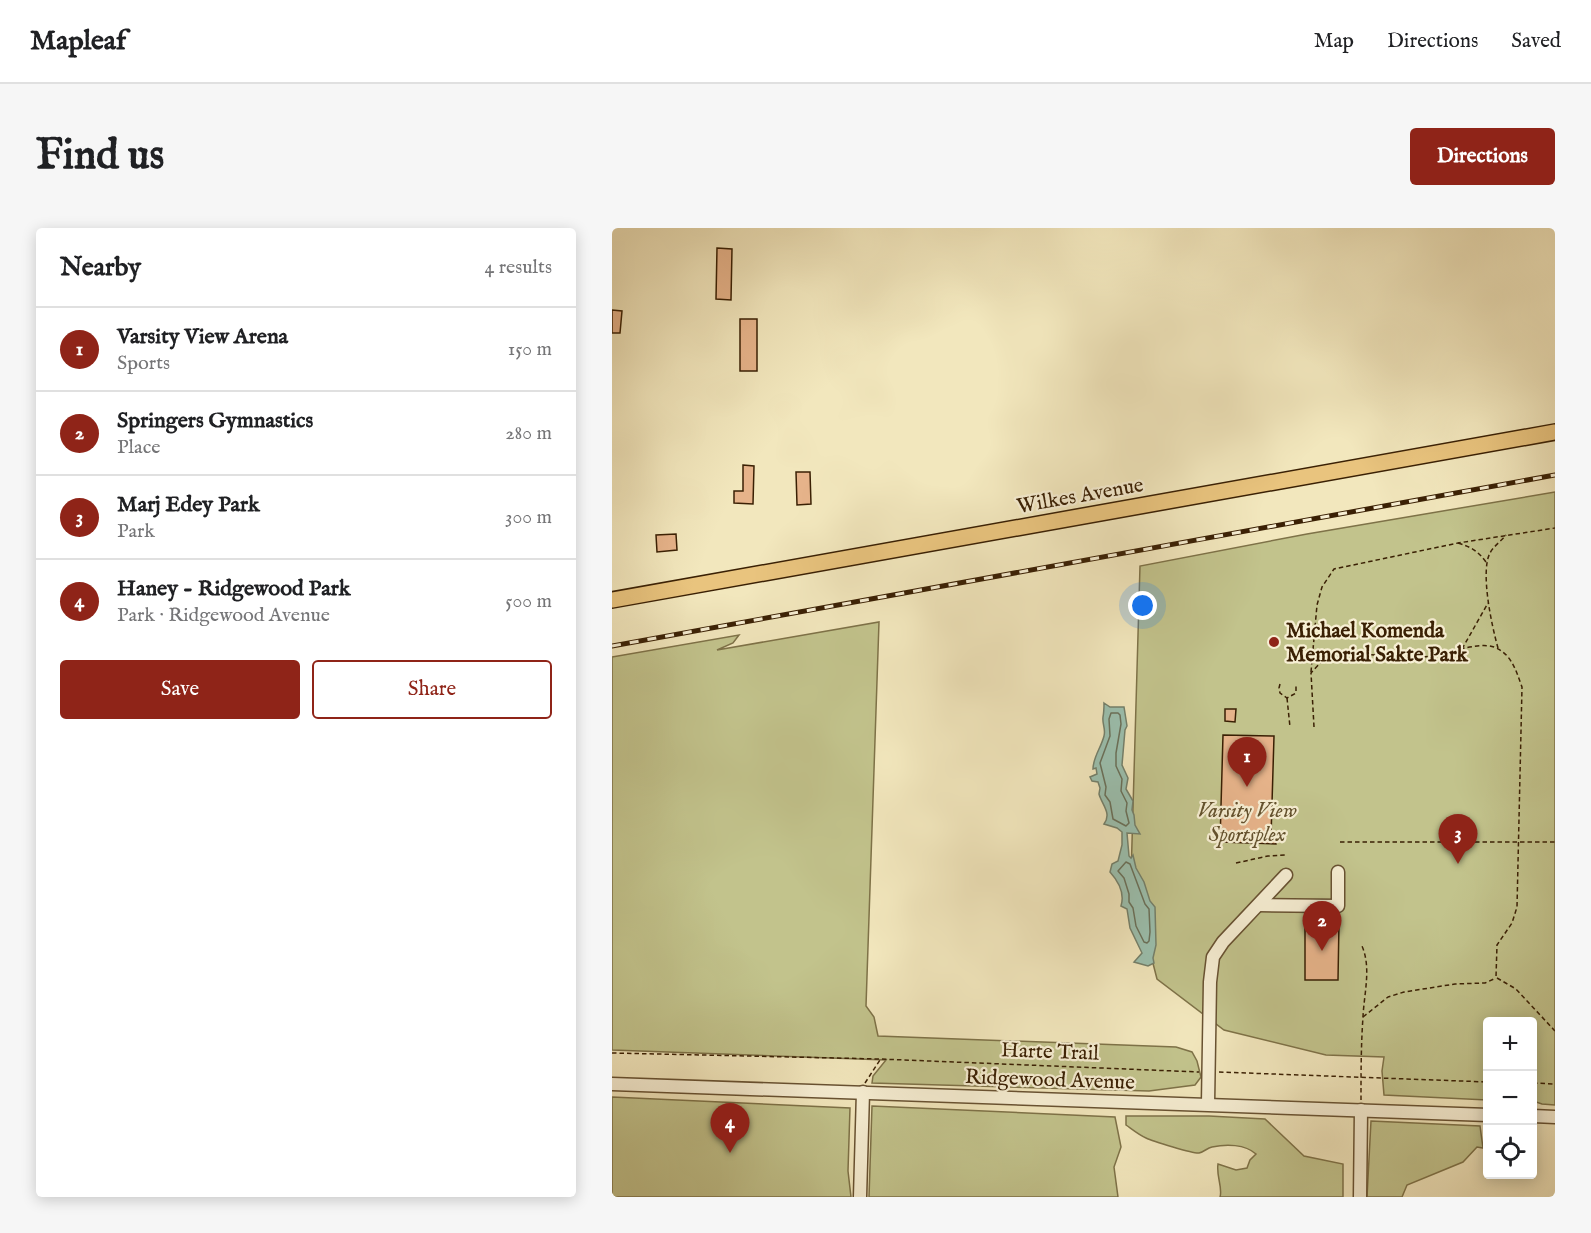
<!DOCTYPE html>
<html lang="en">
<head>
<meta charset="utf-8">
<style>
	:root { --surface:#fff; --page:#f6f6f6; --text:#202124; --muted:#757577; --line:#e0e0e0; --accent:#8f2418 }
	body { margin:0; font-family:"IM FELL English",serif; background:var(--page); color:var(--text) }
	.controls { position:absolute; right:18px; bottom:18px; display:grid; overflow:hidden; border-radius:6px; box-shadow:0 3px 15px #0003 }
	.controls button { width:54px; height:54px; display:grid; place-items:center; padding:0; border:0; border-bottom:2px solid var(--line); background:var(--surface); color:var(--text); font:30px sans-serif }
	.you { position:absolute; left:531px; top:378px; width:21px; height:21px; margin:-15px; border:4px solid #fff; border-radius:50%; background:#1a73e8; box-shadow:0 0 0 9px #1a73e833 }
	.badge { display:grid; place-items:center; width:39px; height:39px; border-radius:50%; background:var(--accent); color:#fff; font-size:20px; font-weight:700 }
	.pin { position:absolute; translate:-50% -50px; filter:drop-shadow(0 2px 3px #0008) }
	.pin::after { content:''; position:absolute; top:32px; width:21px; height:18px; background:inherit; clip-path:polygon(0 0,100% 0,50% 100%) }
	.list { margin:0; padding:0; list-style:none }
	h2 { display:flex; justify-content:space-between; align-items:center; height:78px; margin:0; padding:0 24px; font-size:26px }
	h2 small { font-size:20px; font-weight:400; color:var(--muted) }
	.list li { display:grid; grid-template-columns:39px 1fr auto; gap:18px; align-items:center; box-sizing:border-box; height:84px; padding:0 24px; border-top:2px solid var(--line) }
	.list b { display:block; font-size:22px; white-space:nowrap }
	.list p { margin:0; font-size:20px; white-space:nowrap; color:var(--muted) }
	.list em { font-size:20px; font-style:normal; color:var(--muted) }
	.actions { display:flex; gap:12px; padding:18px 24px }
	.actions a { flex:1; padding:14px 0; border:2px solid var(--accent); border-radius:6px; text-align:center; font-size:21px; color:var(--accent) }
	.actions .main { background:var(--accent); color:#fff }
	.icon { flex:none; width:33px; height:33px; fill:none; stroke:currentColor; stroke-width:2; stroke-linecap:round; stroke-linejoin:round }
	.map { position:relative; flex:none; width:943px; height:969px; overflow:hidden; border-radius:6px }
	header { display:flex; align-items:center; gap:36px; box-sizing:border-box; height:84px; padding:0 30px; background:var(--surface); border-bottom:2px solid var(--line) }
	header strong { font-size:28px }
	nav { display:flex; gap:33px; margin-inline-start:auto; font-size:21px }
	.intro { display:flex; align-items:center; justify-content:space-between; box-sizing:border-box; height:144px; padding:0 36px }
	h1 { margin:0; font-size:42px }
	.button { padding:15px 27px; border-radius:6px; background:var(--accent); color:#fff; font-size:21px; font-weight:700 }
	main { display:flex; gap:36px; padding:0 36px }
	aside { flex:1; background:var(--surface); border-radius:6px; box-shadow:0 3px 15px #0003 }
	.map>svg:first-child { display:block }
	.green { fill:#c2c38c; stroke:#7e7248; stroke-width:1.5 }
	.water { fill:#9bc0af; stroke:#74806b; stroke-width:1.5 }
	.lines { fill:none; stroke-linecap:round; stroke-linejoin:round }
	.shore { stroke:#6a705a; stroke-width:1.5 }
	.building { fill:#e6b38a; stroke:#3a2004; stroke-width:1.5 }
	.minor-casing { stroke:#685232; stroke-width:15 }
	.major-casing { stroke:#3a2004; stroke-width:18 }
	.path { stroke:#3a2004; stroke-width:1.5; stroke-dasharray:4.5 3; stroke-linecap:butt }
	.minor { stroke:#f7efd4; stroke-width:12 }
	.major { stroke:#e9c47e; stroke-width:15 }
	.rail-casing { stroke:#3a2004; stroke-width:5 }
	.rail { stroke:#f7efd4; stroke-width:3; stroke-dasharray:9; stroke-linecap:butt }
	.poi-dot { fill:#8f2418; stroke:#f7efd4; stroke-width:2 }
	.labels { text-anchor:middle; stroke-width:4.5; stroke-linejoin:round; paint-order:stroke }
	.street-label { font-size:21px; fill:#3a2004; stroke:#f7efd4 }
	.poi-label { font-size:21px; font-weight:bold; fill:#3a2004; stroke:#f7efd4; text-anchor:start }
	.park-label { font-size:21px; font-style:italic; fill:#63512d; stroke:#f7efd4 }
</style>
</head>
<body>
<header>
<strong>Mapleaf</strong>
<nav><a>Map</a><a>Directions</a><a>Saved</a></nav>
</header>
<div class="intro"><h1>Find us</h1><a class="button">Directions</a></div>
<main>
<aside>
<h2>Nearby<small>4 results</small></h2>
<ul class="list">
<li><span class="badge">1</span><div><b>Varsity View Arena</b><p>Sports</p></div><em>150 m</em></li>
<li><span class="badge">2</span><div><b>Springers Gymnastics</b><p>Place</p></div><em>280 m</em></li>
<li><span class="badge">3</span><div><b>Marj Edey Park</b><p>Park</p></div><em>300 m</em></li>
<li><span class="badge">4</span><div><b>Haney - Ridgewood Park</b><p>Park · Ridgewood Avenue</p></div><em>500 m</em></li>
</ul>
<div class="actions"><a class="main">Save</a><a>Share</a></div>
</aside>
<div class="map">
<svg width="943" height="969" viewBox="0 0 943 969">
	<rect width="100%" height="100%" fill="#f2e7bd"/>
	<filter id="stains"><feTurbulence type="fractalNoise" baseFrequency=".00333" numOctaves="4"/><feColorMatrix values="0 0 0 0 .2 0 0 0 0 .09 0 0 0 0 .02 0 0 0 .5 -.17"/></filter>
	<radialGradient id="worn" r=".72"><stop offset=".6" stop-color="#630" stop-opacity="0"/><stop offset="1" stop-color="#630" stop-opacity=".3"/></radialGradient>
	<g class="green">
		<path d="M 943,264 L 943,877 L 930,876 L 921,873 L 921,794 L 876,794 L 875,872 L 772,867 L 770,843 L 772,829 L 714,827 L 612,802 L 545,751 L 519,649 L 528,338 L 695,306 Z"/>
		<path d="M 267,394 L 254,778 L 262,789 L 266,808 L 564,819 L 580,824 L 585,833 L 589,849 L 583,857 L 537,863 L 260,855 L 261,848 L 274,832 L 0,822 L 0,429 L 127,407 L 121,415 L 105,422 Z"/>
		<path d="M 0,869 L 238,880 L 236,943 L 239,969 L 0,969 Z"/>
		<path d="M 260,878 L 503,889 L 509,919 L 502,939 L 506,969 L 257,969 Z"/>
		<path d="M 514,888 L 597,888 L 653,891 L 692,928 L 731,936 L 731,969 L 608,969 C 611,960 604,948 606,936 L 624,942 L 635,940 L 638,932 L 644,926 C 633,916 614,916 600,919 C 595,920 592,924 587,925 C 582,926 540,913 534,910 C 527,907 521,902 514,897 Z"/>
		<path d="M 759,893 L 868,898 L 871,920 L 865,919 L 851,934 L 795,957 L 790,969 L 755,969 Z"/>
	</g>
	<path class="water" d="M 492,475 L 498,479 L 512,479 L 515,498 L 513,502 L 510,537 L 516,550 L 514,561 L 521,573 L 520,582 L 522,587 L 523,597 L 528,606 L 515,605 L 517,628 L 519,630 L 521,627 L 524,640 L 532,654 L 538,673 L 543,679 L 544,717 L 541,730 L 542,735 L 536,738 L 522,734 L 530,725 L 518,700 L 515,681 L 509,678 C 513,665 507,654 498,644 L 500,636 L 506,633 L 510,617 L 510,604 L 505,600 L 492,596 C 500,585 490,577 487,566 L 488,560 L 486,554 L 480,553 L 478,549 L 485,546 L 484,540 L 481,541 C 481,529 489,520 492,508 C 494,501 490,496 491,489 C 492,484 492,480 492,475 Z"/>
	<g class="lines">
		<g class="shore">
			<path d="M 499,485 L 506,485 L 508,487 L 509,496 L 504,525 L 504,538 L 510,551 L 509,563 L 515,575 L 514,583 L 517,595 L 514,598 L 501,591 L 498,574 L 493,567 L 494,559 L 488,535 L 498,508 L 497,491 Z"/>
			<path d="M 514,634 L 518,636 L 533,676 L 537,681 L 538,704 L 537,713 L 535,715 L 532,714 L 524,698 L 521,680 L 517,674 L 517,666 L 512,650 L 506,643 Z"/>
		</g>
	</g>
	<g class="building">
		<path d="M 105,20 L 120,21 L 119,72 L 104,71 Z"/>
		<path d="M 0,82 L 10,83 L 8,105 L 0,105 Z"/>
		<rect x="128" y="91" width="17" height="52"/>
		<path d="M 131,237 L 142,238 L 141,276 L 122,275 L 122,263 L 131,263 Z"/>
		<path d="M 184,244 L 198,244 L 199,276 L 185,277 Z"/>
		<path d="M 64,306 L 65,322 L 45,324 L 44,307 Z"/>
		<path d="M 613,481 L 624,481 L 623,494 L 613,493 Z"/>
		<path d="M 611,507 L 662,508 L 659,609 L 664,609 L 664,616 L 608,614 Z"/>
		<path d="M 699,690 L 720,690 L 720,694 L 727,694 L 726,752 L 693,752 L 693,693 L 699,694 Z"/>
	</g>
	<g class="lines">
		<g class="minor-casing">
			<g id="minor">
				<path d="M 647,677 L 726,678 L 726,644"/>
				<path d="M 0,856 L 876,887"/>
				<path d="M 596,876 L 598,754 L 601,729 L 611,714 L 674,647"/>
				<path d="M 921,888 L 943,889"/>
				<path d="M 248,969 L 251,864"/>
				<path d="M 748,969 L 749,882"/>
			</g>
		</g>
		<g class="major-casing">
			<path id="major" d="M 0,372 L 943,204"/>
		</g>
		<g class="path">
			<path d="M 846,315 C 859,319 866,323 874,334"/>
			<path d="M 886,420 C 880,399 868,344 878,325 C 881,319 889,313 894,307"/>
			<path d="M 850,421 L 876,375"/>
			<path d="M 699,444 L 705,377 L 710,359 L 722,341 L 846,315 L 943,300"/>
			<path d="M 668,456 L 667,460 L 668,465 L 675,470 L 684,465 L 684,457"/>
			<path d="M 675,470 L 678,499"/>
			<path d="M 702,499 L 699,445 C 703,441 708,434 713,432 C 734,421 784,430 810,429 C 830,428 864,413 882,419 C 900,426 904,443 910,459 L 905,679 L 900,695 L 885,717 L 884,749"/>
			<path d="M 728,614 L 943,614"/>
			<path d="M 624,635 L 656,628 L 673,627"/>
			<path d="M 885,750 L 904,761 L 943,803"/>
			<path d="M 751,789 L 776,769 L 792,764 L 843,756 L 873,755 L 884,750"/>
			<path d="M 0,825 L 268,831 L 587,844"/>
			<path d="M 607,844 L 876,854"/>
			<path d="M 253,855 L 268,832"/>
			<path d="M 921,855 L 943,856"/>
			<path d="M 749,872 C 749,845 749,817 751,789 C 752,765 760,738 749,716"/>
		</g>
		<use href="#minor" class="minor"/>
		<use href="#major" class="major"/>
		<g class="rail-casing">
			<path id="rail" d="M 0,418 L 943,247"/>
		</g>
		<use href="#rail" class="rail"/>
	</g>
	<circle class="poi-dot" cx="662" cy="414" r="6"/>
	<g class="labels">
		<g class="street-label">
			<text transform="translate(468 267) rotate(-10)" y="7">Wilkes Avenue</text>
			<text transform="translate(438 823) rotate(2)" y="7">Harte Trail</text>
			<text transform="translate(438 851) rotate(2)" y="7">Ridgewood Avenue</text>
		</g>
		<g class="poi-label">
			<text x="674" y="409">Michael Komenda<tspan x="674" dy="24">Memorial Sakte Park</tspan></text>
		</g>
		<g class="park-label">
			<text x="635" y="589">Varsity View<tspan x="635" dy="24">Sportsplex</tspan></text>
		</g>
	</g>
	<rect width="100%" height="100%" filter="url(#stains)"/>
	<rect width="100%" height="100%" fill="url(#worn)"/>
</svg>
<div class="controls">
<button>+</button>
<button>−</button>
<button><svg class="icon" aria-label="locate" viewBox="0 0 24 24"><circle cx="12" cy="12" r="6"/><path d="M12 2v4M12 18v4M2 12h4M18 12h4"/></svg></button>
</div>
<div class="you"></div>
<div class="pin badge" style="left:635px;top:559px">1</div>
<div class="pin badge" style="left:710px;top:723px">2</div>
<div class="pin badge" style="left:846px;top:636px">3</div>
<div class="pin badge" style="left:118px;top:925px">4</div>
</div>
</main>
</body>
</html>
